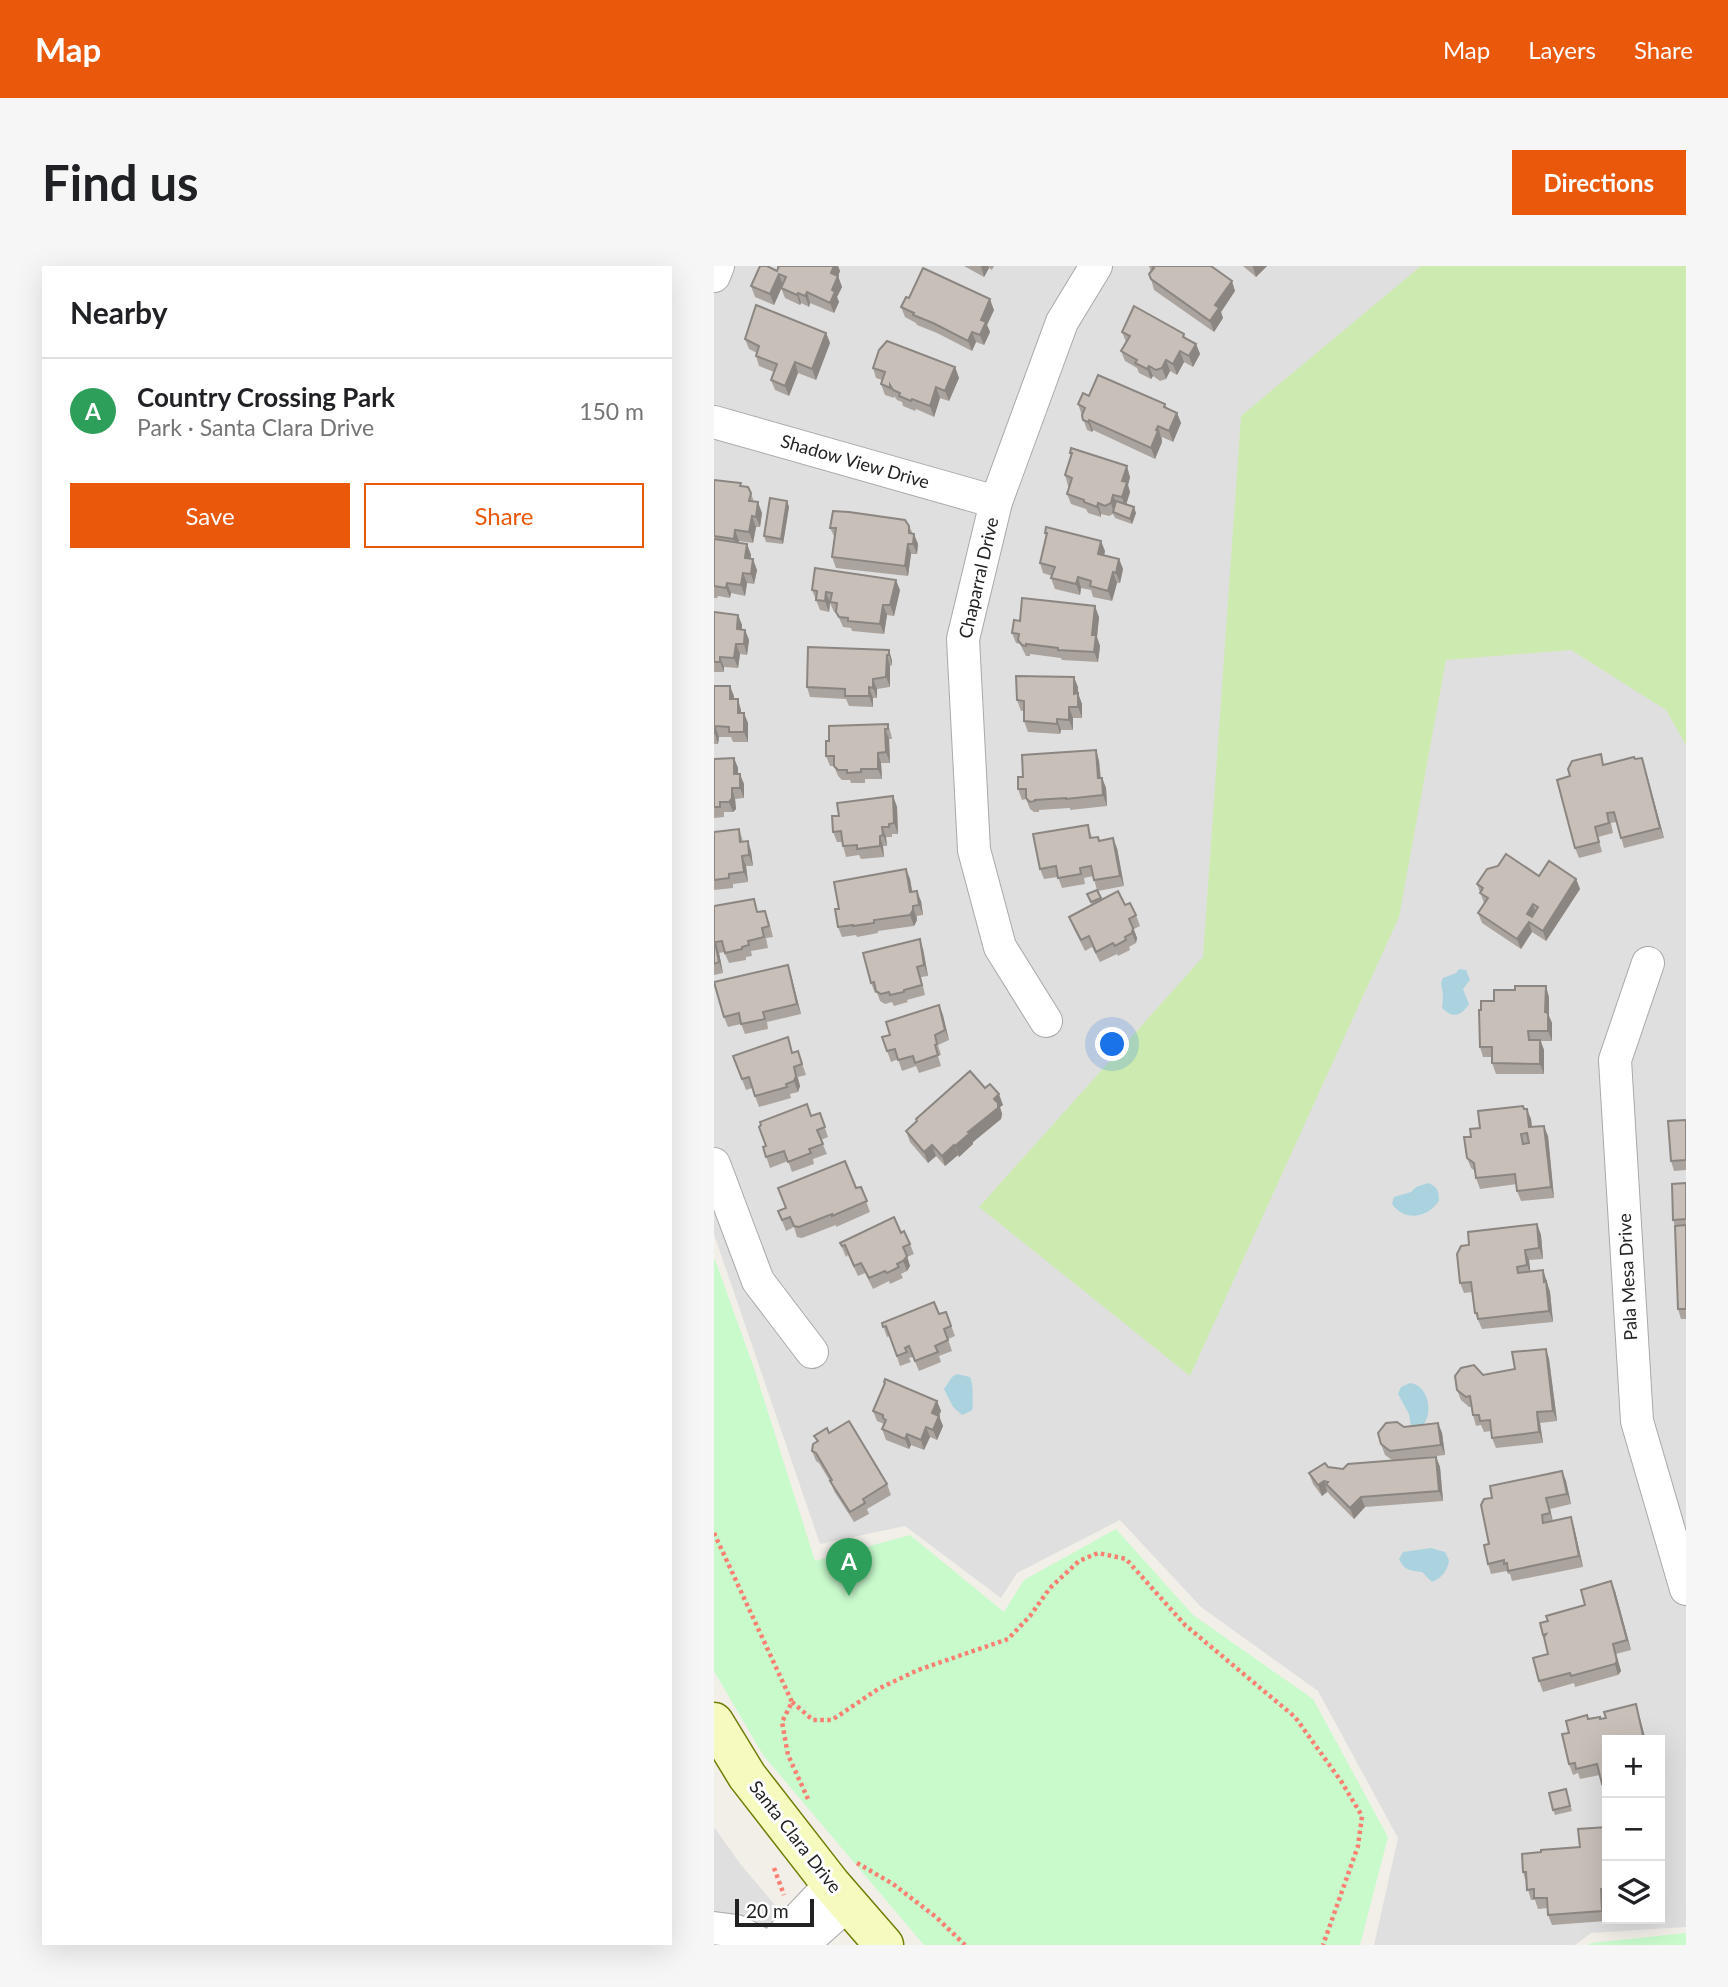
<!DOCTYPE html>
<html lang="en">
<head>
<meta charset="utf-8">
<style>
	:root { --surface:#fff; --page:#f6f6f6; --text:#202124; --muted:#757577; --line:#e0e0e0; --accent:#ea580c }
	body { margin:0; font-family:Lato,sans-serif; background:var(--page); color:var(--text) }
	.controls { position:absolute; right:21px; bottom:21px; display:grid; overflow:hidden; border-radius:0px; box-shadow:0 7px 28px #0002 }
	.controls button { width:63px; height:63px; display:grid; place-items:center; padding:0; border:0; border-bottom:2px solid var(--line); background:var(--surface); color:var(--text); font:35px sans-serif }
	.scale { position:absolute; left:21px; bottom:18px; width:79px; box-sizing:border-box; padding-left:7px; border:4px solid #222; border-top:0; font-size:19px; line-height:24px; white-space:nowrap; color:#222; -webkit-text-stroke:5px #fff; paint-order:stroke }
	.you { position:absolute; left:399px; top:779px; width:24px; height:24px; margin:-18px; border:5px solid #fff; border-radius:50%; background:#1a73e8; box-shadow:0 0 0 10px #1a73e833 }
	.badge { display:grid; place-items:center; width:46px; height:46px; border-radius:50%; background:var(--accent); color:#fff; font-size:23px; font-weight:700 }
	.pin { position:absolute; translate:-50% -58px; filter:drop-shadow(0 2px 4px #0008) }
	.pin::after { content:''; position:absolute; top:37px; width:24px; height:21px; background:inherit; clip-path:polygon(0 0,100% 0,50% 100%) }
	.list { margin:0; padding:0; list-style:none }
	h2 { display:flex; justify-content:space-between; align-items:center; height:91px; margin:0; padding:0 28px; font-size:30px }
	h2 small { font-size:23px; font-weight:400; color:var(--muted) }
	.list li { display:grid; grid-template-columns:46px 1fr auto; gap:21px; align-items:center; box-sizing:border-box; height:105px; padding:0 28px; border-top:2px solid var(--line) }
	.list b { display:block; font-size:26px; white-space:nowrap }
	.list p { margin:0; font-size:23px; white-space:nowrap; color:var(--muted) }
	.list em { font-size:23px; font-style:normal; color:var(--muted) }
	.actions { display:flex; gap:14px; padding:21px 28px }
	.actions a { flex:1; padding:16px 0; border:2px solid var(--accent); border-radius:0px; text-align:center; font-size:24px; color:var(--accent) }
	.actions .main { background:var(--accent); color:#fff }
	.icon { flex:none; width:38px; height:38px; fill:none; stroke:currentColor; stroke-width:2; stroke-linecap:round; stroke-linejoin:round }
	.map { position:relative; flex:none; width:972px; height:1679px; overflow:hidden; border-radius:0px }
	header { display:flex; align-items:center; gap:42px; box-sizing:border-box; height:98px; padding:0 35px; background:var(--accent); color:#fff }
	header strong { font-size:33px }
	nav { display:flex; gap:38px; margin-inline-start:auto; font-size:24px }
	.intro { display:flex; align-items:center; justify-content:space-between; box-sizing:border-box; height:168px; padding:0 42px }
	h1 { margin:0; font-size:49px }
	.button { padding:18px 32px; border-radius:0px; background:var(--accent); color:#fff; font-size:24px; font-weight:700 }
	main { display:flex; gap:42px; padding:0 42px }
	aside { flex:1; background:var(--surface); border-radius:0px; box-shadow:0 7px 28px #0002 }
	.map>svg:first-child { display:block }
	.residential { fill:#e0dfdf; fill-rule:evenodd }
	.grass { fill:#cdebb0 }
	.park { fill:#c8facc }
	.water { fill:#aad3df }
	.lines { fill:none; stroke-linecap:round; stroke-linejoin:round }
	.street-casing { stroke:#a9a9a9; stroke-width:34 }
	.secondary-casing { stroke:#707d05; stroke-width:41 }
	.path { stroke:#fa8072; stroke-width:4.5; stroke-dasharray:3.5 3.5; stroke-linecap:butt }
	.street { stroke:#fff; stroke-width:32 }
	.secondary { stroke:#f7fabf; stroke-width:38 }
	.wall { fill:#aba49e }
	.shaded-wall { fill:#8b8681 }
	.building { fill:#c7bfb8; stroke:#8b8681; stroke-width:2; fill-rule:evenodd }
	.labels { text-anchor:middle; stroke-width:6; stroke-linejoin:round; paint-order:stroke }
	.street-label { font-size:18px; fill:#222; stroke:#fff }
</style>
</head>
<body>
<header>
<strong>Map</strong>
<nav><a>Map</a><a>Layers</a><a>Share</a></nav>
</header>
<div class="intro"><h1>Find us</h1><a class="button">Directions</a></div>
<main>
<aside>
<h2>Nearby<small></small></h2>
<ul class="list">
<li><span class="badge" style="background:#2e9e5b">A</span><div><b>Country Crossing Park</b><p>Park · Santa Clara Drive</p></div><em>150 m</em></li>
</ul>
<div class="actions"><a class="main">Save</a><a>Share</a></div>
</aside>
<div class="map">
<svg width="972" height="1679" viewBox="0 0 972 1679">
	<rect width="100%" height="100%" fill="#f2efe9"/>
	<g class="residential">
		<path d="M 0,0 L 972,0 L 972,1661 L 877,1667 L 861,1679 L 660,1679 L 684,1572 L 604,1425 L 487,1341 L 406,1254 L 303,1307 L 287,1332 L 191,1260 L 106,1278 L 0,968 ZM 893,1474 L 946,1474 L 946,1653 L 893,1653 Z"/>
		<path d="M 0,1561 L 27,1599 L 95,1679 L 0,1679 Z"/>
	</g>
	<path class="grass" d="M 707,0 L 972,0 L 972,479 L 952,444 L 857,384 L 732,394 L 685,651 L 476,1110 L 265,941 L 489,691 L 527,150 Z"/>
	<g class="park">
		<path d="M 0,991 L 40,1102 L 101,1295 L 196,1269 L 290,1346 L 310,1314 L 402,1263 L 479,1349 L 599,1433 L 674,1571 L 646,1679 L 210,1679 L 49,1489 L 0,1405 Z"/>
		<path d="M 972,1667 L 972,1679 L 875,1679 L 877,1677 Z"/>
	</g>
	<g class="water">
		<path d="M 745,703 L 752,704 L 756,714 L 749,723 L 755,738 C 747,750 739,753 728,742 L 729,729 L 727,717 L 729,712 L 742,707 Z"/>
		<path d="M 714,917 C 724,921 725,926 725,935 C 713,952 691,956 678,938 L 680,931 L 697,926 L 702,921 Z"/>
		<path d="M 243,1108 L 256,1111 C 260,1118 258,1133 259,1142 L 257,1145 L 248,1149 L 239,1141 L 230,1123 L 238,1111 Z"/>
		<path d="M 696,1117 C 714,1119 720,1146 709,1159 L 697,1161 L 695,1148 L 684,1128 L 687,1121 Z"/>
		<path d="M 717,1282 L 731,1286 L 735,1294 C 734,1304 728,1312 718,1316 L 708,1306 C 696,1305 690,1304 685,1293 L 689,1286 Z"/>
	</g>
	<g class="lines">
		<g class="street-casing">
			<g id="street">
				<path d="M 0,10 L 4,0"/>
				<path d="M 0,156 L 282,236"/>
				<path d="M 934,697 L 901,794 L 923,1155 L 972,1323"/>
				<path d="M 332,755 L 286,681 L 260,584 L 249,373 L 282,236 L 348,56 L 382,0"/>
				<path d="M 0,898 L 44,1015 L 98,1086"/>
				<path d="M 0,1662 L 23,1665 L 49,1679"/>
				<path d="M 65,1679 L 65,1673 L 117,1618"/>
				<path d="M 88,1679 L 134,1638"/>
			</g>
		</g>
		<g class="secondary-casing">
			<path id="secondary" d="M 0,1456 L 33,1510 L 117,1618 L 170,1679"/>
		</g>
		<g class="path">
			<path d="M 0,1267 L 78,1436 L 68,1456 L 74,1489 L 94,1533"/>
			<path d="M 78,1436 L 99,1454 L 118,1454 L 164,1423 L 204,1404 L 294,1373 L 316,1350 L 336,1322 L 365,1295 L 384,1287 L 412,1293 L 471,1359 L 581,1451 L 627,1515 L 648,1550 L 644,1580 L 609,1679"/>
			<path d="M 143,1597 L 179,1618 L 222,1651 L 251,1679"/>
			<path d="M 60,1602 L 70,1629"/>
		</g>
		<use href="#street" class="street"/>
		<use href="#secondary" class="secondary"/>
	</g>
	<g class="wall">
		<path d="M 63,0 L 124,0 L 126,5 L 124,10 L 128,21 L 123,31 L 125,36 L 120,47 L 96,37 L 95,41 L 87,37 L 86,39 L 71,32 L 67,22 L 60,39 L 41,31 L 37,20 L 63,5 Z"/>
		<path d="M 250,0 L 280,0 L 278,4 L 275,2 L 270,11 Z"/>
		<path d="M 435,0 L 497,0 L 521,25 L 507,46 L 509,52 L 500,66 L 440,24 L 437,13 L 437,6 Z"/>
		<path d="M 529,0 L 553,0 L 542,11 Z"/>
		<path d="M 195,32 L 280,44 L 273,59 L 276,66 L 270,79 L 262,76 L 258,85 L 223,67 L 203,59 L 202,57 L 191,51 L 187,41 Z"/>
		<path d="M 408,66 L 470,68 L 471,72 L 482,78 L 486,88 L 479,101 L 470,96 L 463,109 L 456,105 L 452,113 L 446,115 L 439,110 L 437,113 L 425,107 L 423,102 L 411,95 L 407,85 L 412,76 Z"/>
		<path d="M 112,67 L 116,77 L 102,114 L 84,107 L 75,130 L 61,124 L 57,114 L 60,106 L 45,100 L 42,90 L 43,87 L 35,83 L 31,73 Z"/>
		<path d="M 241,101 L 245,112 L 235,135 L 226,132 L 220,151 L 202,143 L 201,145 L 189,140 L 188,136 L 183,134 L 180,130 L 180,132 L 171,129 L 167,118 L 168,114 L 162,112 L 159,102 Z"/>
		<path d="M 375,130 L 451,138 L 453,142 L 463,147 L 467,157 L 459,176 L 448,171 L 448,176 L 441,193 L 379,164 L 378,166 L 373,164 L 364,138 Z"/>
		<path d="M 356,187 L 416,211 L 414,219 L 416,226 L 412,239 L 422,247 L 418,258 L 401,252 L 399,248 L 395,250 L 387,248 L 387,251 L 374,247 L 372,243 L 357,238 L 353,228 L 356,220 L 354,220 L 351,209 L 357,189 Z"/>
		<path d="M 0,214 L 28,220 L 37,227 L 40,236 L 48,247 L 46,261 L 42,261 L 39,277 L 25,275 L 25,277 L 33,278 L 37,289 L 36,293 L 43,304 L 40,318 L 33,317 L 31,330 L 17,327 L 16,332 L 4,330 L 3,332 L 0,332 Z"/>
		<path d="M 73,235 L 75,241 L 69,278 L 52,276 L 50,270 Z"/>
		<path d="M 195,260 L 204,278 L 203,288 L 197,288 L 194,310 L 122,302 L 118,291 L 121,272 L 116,262 Z"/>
		<path d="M 331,267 L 391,285 L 390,289 L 405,293 L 409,303 L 406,317 L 403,317 L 398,335 L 379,331 L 377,324 L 367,322 L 366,329 L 341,323 L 337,312 L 338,310 L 329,307 L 326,297 L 332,270 Z"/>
		<path d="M 98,324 L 186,324 L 180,350 L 173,349 L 170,368 L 138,365 L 137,362 L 129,361 L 123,347 L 120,346 L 116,337 L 115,346 L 106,344 Z"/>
		<path d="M 0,346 L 24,349 L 28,359 L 28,363 L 31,364 L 35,374 L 33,389 L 26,388 L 24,402 L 10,401 L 10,406 L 0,406 Z"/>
		<path d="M 385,351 L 383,371 L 386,380 L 384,396 L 348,394 L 347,392 L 316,388 L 316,390 L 312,390 L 306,378 L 302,377 L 298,367 L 306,355 Z"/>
		<path d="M 175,384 L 178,395 L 178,399 L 176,400 L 176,421 L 163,423 L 163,432 L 159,432 L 159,441 L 135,440 L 132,433 L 96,431 L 93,421 Z"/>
		<path d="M 0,420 L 16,420 L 20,433 L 27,444 L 27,447 L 34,457 L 34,476 L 19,476 L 17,471 L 5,471 L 4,478 L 0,478 Z"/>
		<path d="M 364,421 L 364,428 L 368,438 L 368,452 L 359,452 L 359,464 L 347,464 L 346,468 L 314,466 L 310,455 L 310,445 L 307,445 L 303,434 Z"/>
		<path d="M 174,458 L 177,468 L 178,473 L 175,473 L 176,497 L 167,497 L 168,513 L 151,513 L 151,517 L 137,517 L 136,514 L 128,514 L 124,510 L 120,500 L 116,500 L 112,490 L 115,475 Z"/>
		<path d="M 382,484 L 385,495 L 387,512 L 388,512 L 392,522 L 393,540 L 356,544 L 356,542 L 325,544 L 325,546 L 320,546 L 316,543 L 312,533 L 308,534 L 304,523 L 309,511 Z"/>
		<path d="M 20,492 L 24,502 L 24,508 L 30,518 L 30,532 L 21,533 L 22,543 L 19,546 L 10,546 L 10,551 L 0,552 L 0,493 Z"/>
		<path d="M 928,492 L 931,502 L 950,572 L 910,582 L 903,556 L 897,557 L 899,567 L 884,571 L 888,586 L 865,592 L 861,582 L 856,510 L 890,498 Z"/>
		<path d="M 179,530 L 183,541 L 184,568 L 178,568 L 178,571 L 172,571 L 173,580 L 169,580 L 170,591 L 147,593 L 145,589 L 132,591 L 128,576 L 123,576 L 119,566 L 125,550 Z"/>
		<path d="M 374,559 L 378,572 L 403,582 L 410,620 L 384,625 L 388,634 L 411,639 L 422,649 L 426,660 L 420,663 L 423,672 L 422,677 L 415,681 L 416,684 L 404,690 L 403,688 L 386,696 L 378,681 L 371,685 L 359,661 L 355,651 L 378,639 L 373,628 L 383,624 L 379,610 L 370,612 L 371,618 L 348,622 L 344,611 L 330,613 L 326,603 Z"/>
		<path d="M 25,563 L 29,575 L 37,585 L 39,600 L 32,600 L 34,616 L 19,618 L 19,622 L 0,624 L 0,566 Z"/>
		<path d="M 192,603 L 196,613 L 198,625 L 207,635 L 209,649 L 203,650 L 203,654 L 200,660 L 164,665 L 164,667 L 143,671 L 142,669 L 128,671 L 124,661 L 125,643 Z"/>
		<path d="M 862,613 L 866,623 L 832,675 L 818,666 L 807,683 L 768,657 L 764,647 L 770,637 L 763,618 Z"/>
		<path d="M 0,640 L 45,646 L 55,655 L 59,671 L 52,672 L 54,682 L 37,685 L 38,690 L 32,691 L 32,694 L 15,697 L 10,686 L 5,687 L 9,707 L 0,709 Z"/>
		<path d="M 209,683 L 214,710 L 207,711 L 211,729 L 193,734 L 194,736 L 180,740 L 178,736 L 171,738 L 166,735 L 163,727 L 161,727 L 157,717 Z"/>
		<path d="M 74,699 L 77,709 L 87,748 L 53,756 L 54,763 L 31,768 L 27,758 L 14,761 L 10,751 Z"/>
		<path d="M 835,731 L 835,750 L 838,757 L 838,775 L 827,775 L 830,784 L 830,808 L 782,808 L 778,797 L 778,791 L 769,791 L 766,781 L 767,744 L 780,735 Z"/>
		<path d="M 225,739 L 235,774 L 224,779 L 227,789 L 224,790 L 227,800 L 205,807 L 202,800 L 188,805 L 184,793 L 177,796 L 168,771 L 176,769 Z"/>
		<path d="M 84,785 L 92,809 L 84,811 L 86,820 L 84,826 L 76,828 L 77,832 L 45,841 L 38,822 L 32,824 L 19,790 L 79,787 Z"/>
		<path d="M 271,822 L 289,839 L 286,841 L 288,848 L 287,853 L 259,876 L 259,878 L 245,891 L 244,889 L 231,900 L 222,890 L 214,897 L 196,876 L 192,865 L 203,856 L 202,853 Z"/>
		<path d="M 811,843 L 817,853 L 818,861 L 834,870 L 840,932 L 807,935 L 803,925 L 803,918 L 766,923 L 762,912 L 761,905 L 757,902 L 753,892 L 757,871 L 766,862 Z"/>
		<path d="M 106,847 L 114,871 L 107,874 L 113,888 L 99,893 L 100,898 L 78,906 L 74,895 L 56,902 L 49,881 L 52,880 L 98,850 Z"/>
		<path d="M 972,854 L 972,904 L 960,905 L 957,895 Z"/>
		<path d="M 972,917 L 972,1053 L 967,1053 L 964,1043 L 961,960 L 959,954 Z"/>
		<path d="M 147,921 L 156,946 L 122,961 L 122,959 L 88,972 L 83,971 L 80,961 L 72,965 L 64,945 Z"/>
		<path d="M 823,958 L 827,969 L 829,993 L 815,994 L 816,1006 L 829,1004 L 836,1026 L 839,1056 L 768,1063 L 761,1047 L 758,1026 L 750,1027 L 746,1017 L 755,979 Z"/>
		<path d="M 187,967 L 196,978 L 200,988 L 193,991 L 196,1000 L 193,1005 L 187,1008 L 189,1012 L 176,1018 L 175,1015 L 159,1023 L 151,1007 L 144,1010 L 134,989 L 132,991 L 126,977 Z"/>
		<path d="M 232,1046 L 241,1070 L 234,1073 L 238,1085 L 225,1090 L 227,1096 L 205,1105 L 199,1091 L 195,1092 L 197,1096 L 186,1100 L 176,1070 L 173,1071 L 168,1057 L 225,1048 Z"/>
		<path d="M 832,1083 L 835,1093 L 843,1155 L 826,1157 L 829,1177 L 782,1182 L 778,1172 L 777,1165 L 770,1166 L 767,1159 L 762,1160 L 759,1149 L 758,1141 L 755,1141 L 747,1134 L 743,1124 L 769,1109 L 801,1103 Z"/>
		<path d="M 170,1116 L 223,1135 L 227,1145 L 225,1150 L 229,1160 L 223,1174 L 216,1171 L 210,1184 L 197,1179 L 195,1183 L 172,1174 L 168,1163 L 170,1158 L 163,1155 L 159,1145 L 170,1119 Z"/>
		<path d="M 724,1157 L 728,1167 L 731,1189 L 706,1192 L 722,1191 L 726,1201 L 729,1235 L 651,1241 L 640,1253 L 615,1228 L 614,1226 L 608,1230 L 599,1218 L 595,1207 L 629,1203 L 678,1194 L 671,1189 L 667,1178 L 690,1161 Z"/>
		<path d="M 115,1167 L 173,1218 L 177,1229 L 153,1243 L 155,1248 L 140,1256 L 120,1225 L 117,1217 L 105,1197 L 102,1195 L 98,1185 L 103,1176 L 100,1170 Z"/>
		<path d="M 848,1205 L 852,1215 L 857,1238 L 836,1243 L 839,1255 L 860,1261 L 869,1301 L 798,1315 L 796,1308 L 794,1308 L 793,1305 L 777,1308 L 774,1298 L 778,1232 Z"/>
		<path d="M 901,1325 L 917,1384 L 902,1388 L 907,1405 L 904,1409 L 861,1421 L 860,1417 L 829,1426 L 825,1415 L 834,1388 L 826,1357 L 871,1339 Z"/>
		<path d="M 925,1449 L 893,1474 L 893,1528 L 892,1528 L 886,1509 L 866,1513 L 864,1507 L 859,1509 L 855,1498 L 855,1467 L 874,1453 L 886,1453 Z"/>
		<path d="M 852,1523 L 858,1545 L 841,1549 L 839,1544 Z"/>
		<path d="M 893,1561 L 893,1633 L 890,1633 L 892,1655 L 838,1659 L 834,1649 L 834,1642 L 824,1643 L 821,1634 L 817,1634 L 809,1606 L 827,1586 L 866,1581 Z"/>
	</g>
	<g class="shaded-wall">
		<path d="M 120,0 L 124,0 L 126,5 L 121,18 L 117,7 Z"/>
		<path d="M 267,0 L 274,0 L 275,2 L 270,11 Z"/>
		<path d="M 539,0 L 553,0 L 542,11 L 539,1 Z"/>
		<path d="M 65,8 L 69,19 L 60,39 L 56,28 Z"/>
		<path d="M 124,10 L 128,21 L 123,31 L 125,36 L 120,47 L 116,37 L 118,24 Z"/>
		<path d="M 518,15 L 521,25 L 507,46 L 509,52 L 500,66 L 496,55 L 501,39 Z"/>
		<path d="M 93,26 L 96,37 L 95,41 L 91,30 Z"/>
		<path d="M 84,27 L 87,37 L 86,39 L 83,29 Z"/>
		<path d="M 276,33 L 280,44 L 273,59 L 276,66 L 270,79 L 266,69 L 267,54 Z"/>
		<path d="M 258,66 L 262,76 L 258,85 L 254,75 Z"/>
		<path d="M 112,67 L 116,77 L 102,114 L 98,103 Z"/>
		<path d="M 482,78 L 486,88 L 479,101 L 475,90 Z"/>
		<path d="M 466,85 L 470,96 L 463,109 L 459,98 Z"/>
		<path d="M 452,94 L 456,105 L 452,113 L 448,102 Z"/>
		<path d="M 81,96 L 84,107 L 75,130 L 71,120 Z"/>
		<path d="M 435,100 L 439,110 L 437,113 L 433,103 Z"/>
		<path d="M 241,101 L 245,112 L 235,135 L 231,125 Z"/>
		<path d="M 222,121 L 226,132 L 220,151 L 216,140 Z"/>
		<path d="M 463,147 L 467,157 L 459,176 L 455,165 Z"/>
		<path d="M 375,154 L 379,164 L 378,166 L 374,156 Z"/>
		<path d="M 444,160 L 448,176 L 441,193 L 437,182 Z"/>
		<path d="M 413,200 L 416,211 L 414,219 L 416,226 L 411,242 L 408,231 L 408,215 Z"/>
		<path d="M 399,229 L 403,239 L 400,247 L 397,237 Z"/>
		<path d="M 73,235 L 75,241 L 69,278 L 67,273 Z"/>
		<path d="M 44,236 L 48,247 L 46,261 L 42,251 Z"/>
		<path d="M 384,237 L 387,248 L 387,251 L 383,241 Z"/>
		<path d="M 420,241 L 422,247 L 418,258 L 416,253 Z"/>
		<path d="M 38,250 L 42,261 L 39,277 L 35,266 Z"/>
		<path d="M 21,264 L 25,275 L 24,284 L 20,273 Z"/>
		<path d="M 200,268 L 204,278 L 203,288 L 199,278 Z"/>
		<path d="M 387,275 L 391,285 L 388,298 L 384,288 Z"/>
		<path d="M 33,278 L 37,289 L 35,303 L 31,292 Z"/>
		<path d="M 194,278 L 197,288 L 194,310 L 191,300 Z"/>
		<path d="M 39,293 L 43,304 L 40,318 L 37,308 Z"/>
		<path d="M 405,293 L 409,303 L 406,317 L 402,307 Z"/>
		<path d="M 399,306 L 403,317 L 398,335 L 394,325 Z"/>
		<path d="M 29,307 L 33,317 L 31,330 L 27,319 Z"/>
		<path d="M 364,311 L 367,322 L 366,329 L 362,318 Z"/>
		<path d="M 182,314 L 186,324 L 180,350 L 176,339 Z"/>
		<path d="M 13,317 L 17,327 L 16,332 L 12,322 Z"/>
		<path d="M 112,326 L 116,337 L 115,346 L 111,335 Z"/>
		<path d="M 169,339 L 173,349 L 170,368 L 166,358 Z"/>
		<path d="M 381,340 L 385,351 L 383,371 L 386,380 L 384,396 L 380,386 L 378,369 Z"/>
		<path d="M 24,349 L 28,359 L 27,373 L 23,363 Z"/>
		<path d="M 31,364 L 35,374 L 33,389 L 30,378 Z"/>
		<path d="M 22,378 L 26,388 L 24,402 L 20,392 Z"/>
		<path d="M 175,384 L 178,395 L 178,399 L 175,389 Z"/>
		<path d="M 173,389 L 176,400 L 176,421 L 172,411 Z"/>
		<path d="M 6,391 L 10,401 L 10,406 L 6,396 Z"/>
		<path d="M 360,411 L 364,421 L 364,438 L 360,428 Z"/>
		<path d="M 159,413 L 163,423 L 163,432 L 159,422 Z"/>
		<path d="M 16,420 L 20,430 L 20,444 L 16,433 Z"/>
		<path d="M 155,421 L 159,432 L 159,441 L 155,430 Z"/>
		<path d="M 364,427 L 368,438 L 368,452 L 364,441 Z"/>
		<path d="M 24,433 L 27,444 L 27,457 L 24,447 Z"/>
		<path d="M 355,441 L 359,452 L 359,464 L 355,454 Z"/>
		<path d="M 30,447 L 34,457 L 34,476 L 30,466 Z"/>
		<path d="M 343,453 L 347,464 L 346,468 L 343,458 Z"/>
		<path d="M 1,460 L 5,471 L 4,478 L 1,468 Z"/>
		<path d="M 171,463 L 175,473 L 176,497 L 172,486 Z"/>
		<path d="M 382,484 L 385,495 L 387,522 L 384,512 Z"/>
		<path d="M 164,487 L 167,497 L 168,513 L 164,503 Z"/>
		<path d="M 20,492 L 24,502 L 24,518 L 20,508 Z"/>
		<path d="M 928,492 L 931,502 L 950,572 L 946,562 Z"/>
		<path d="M 26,508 L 30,518 L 30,532 L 26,522 Z"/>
		<path d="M 388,512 L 392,522 L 393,540 L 389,529 Z"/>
		<path d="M 18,522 L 21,533 L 22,543 L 19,546 L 15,536 Z"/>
		<path d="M 179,530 L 183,541 L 184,568 L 180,557 Z"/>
		<path d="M 168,561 L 172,571 L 173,580 L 169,569 Z"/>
		<path d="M 166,570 L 169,580 L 170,591 L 166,580 Z"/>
		<path d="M 399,572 L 403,582 L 410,620 L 406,610 Z"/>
		<path d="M 34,575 L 37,585 L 39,600 L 35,589 Z"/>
		<path d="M 28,590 L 32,600 L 34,616 L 30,606 Z"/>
		<path d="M 192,603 L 196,613 L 200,636 L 196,626 Z"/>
		<path d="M 862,613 L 866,623 L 832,675 L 829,665 Z"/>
		<path d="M 203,625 L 207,635 L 209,649 L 205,639 Z"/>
		<path d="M 819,638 L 822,649 L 817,658 L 813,648 Z"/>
		<path d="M 199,640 L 203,654 L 200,660 L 196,649 Z"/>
		<path d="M 815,656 L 818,666 L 807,683 L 803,673 Z"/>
		<path d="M 419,662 L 423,672 L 422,677 L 418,667 Z"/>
		<path d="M 206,673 L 209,683 L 214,710 L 210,699 Z"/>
		<path d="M 1,676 L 5,687 L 9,707 L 5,696 Z"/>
		<path d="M 74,699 L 77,709 L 87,748 L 83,738 Z"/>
		<path d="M 832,720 L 835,731 L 835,750 L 838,757 L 838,775 L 834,765 L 831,746 Z"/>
		<path d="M 225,739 L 229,749 L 235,774 L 231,764 Z"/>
		<path d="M 826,774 L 830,784 L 830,808 L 826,798 Z"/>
		<path d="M 80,801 L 86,820 L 84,826 L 80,815 Z"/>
		<path d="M 285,828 L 289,839 L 286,841 L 288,848 L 287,853 L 259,876 L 259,878 L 245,891 L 241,880 L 254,866 L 280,833 Z"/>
		<path d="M 813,843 L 817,853 L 819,872 L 815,861 Z"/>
		<path d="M 830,860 L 834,870 L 840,932 L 837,921 Z"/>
		<path d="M 218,879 L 222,890 L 214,897 L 210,886 Z"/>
		<path d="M 240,879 L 244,889 L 231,900 L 228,890 Z"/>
		<path d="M 823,958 L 827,969 L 829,993 L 825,982 Z"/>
		<path d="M 811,984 L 815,994 L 817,1010 L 813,999 Z"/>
		<path d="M 193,990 L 196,1000 L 193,1005 L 189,995 Z"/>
		<path d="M 829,1004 L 836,1026 L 839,1056 L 835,1045 Z"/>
		<path d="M 832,1083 L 835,1093 L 843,1155 L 839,1145 Z"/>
		<path d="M 223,1135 L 227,1145 L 221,1157 L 218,1147 Z"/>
		<path d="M 823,1146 L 826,1157 L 829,1177 L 825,1166 Z"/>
		<path d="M 225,1150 L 229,1160 L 223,1174 L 219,1164 Z"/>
		<path d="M 724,1157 L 728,1167 L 731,1189 L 727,1179 Z"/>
		<path d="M 212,1161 L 216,1171 L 210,1184 L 207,1174 Z"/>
		<path d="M 193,1168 L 197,1179 L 195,1183 L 191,1173 Z"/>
		<path d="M 722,1191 L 726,1201 L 729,1235 L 725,1225 Z"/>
		<path d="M 848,1205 L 852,1215 L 857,1238 L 853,1228 Z"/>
		<path d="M 610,1215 L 613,1225 L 608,1230 L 604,1219 Z"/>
		<path d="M 647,1231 L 651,1241 L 640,1253 L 636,1242 Z"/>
		<path d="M 832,1232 L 836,1243 L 839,1258 L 836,1247 Z"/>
		<path d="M 857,1251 L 860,1261 L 869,1301 L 865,1290 Z"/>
		<path d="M 897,1315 L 901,1325 L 917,1384 L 913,1374 Z"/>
		<path d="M 899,1378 L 907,1405 L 904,1409 L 901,1398 Z"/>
		<path d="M 922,1438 L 925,1449 L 932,1474 L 930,1474 Z"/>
		<path d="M 887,1623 L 890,1633 L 892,1655 L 888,1645 Z"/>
	</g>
	<g class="building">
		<path d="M 46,0 L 53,0 L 63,5 L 65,0 L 120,0 L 117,7 L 124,10 L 118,24 L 121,26 L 116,37 L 93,26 L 91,30 L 84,27 L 83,29 L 67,22 L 72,11 L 65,8 L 56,28 L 37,20 Z"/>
		<path d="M 438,0 L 497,0 L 518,15 L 501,39 L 505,42 L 496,55 L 437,13 L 435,8 L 440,2 Z"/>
		<path d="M 209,2 L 276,33 L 267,54 L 272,56 L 266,69 L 258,66 L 254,75 L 219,57 L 199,49 L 200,47 L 187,41 L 192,31 L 195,32 Z"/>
		<path d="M 42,39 L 112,67 L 98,103 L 81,96 L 71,120 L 57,114 L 63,98 L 42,90 L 45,80 L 31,73 Z"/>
		<path d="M 420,40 L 470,68 L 469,71 L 482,78 L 475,90 L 466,85 L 459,98 L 452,94 L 448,102 L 442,104 L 435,100 L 433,103 L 421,97 L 423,94 L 407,85 L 416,70 L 408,66 Z"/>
		<path d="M 173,75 L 241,101 L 231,125 L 222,121 L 216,140 L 198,133 L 197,135 L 185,130 L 186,127 L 179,124 L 176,119 L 176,122 L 167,118 L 171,106 L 159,102 L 165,84 Z"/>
		<path d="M 384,109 L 451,138 L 450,141 L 463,147 L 455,165 L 444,160 L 442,164 L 444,165 L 437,182 L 375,154 L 374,156 L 369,154 L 368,149 L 371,142 L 364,138 L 369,127 L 375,130 Z"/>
		<path d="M 357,182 L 413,200 L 408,215 L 413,216 L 408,231 L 399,229 L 397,237 L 391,240 L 384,237 L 383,241 L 370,236 L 370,234 L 353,228 L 358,212 L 351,209 L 358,187 L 356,187 Z"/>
		<path d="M 0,214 L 27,217 L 26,220 L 34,221 L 37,227 L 35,235 L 44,236 L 42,251 L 38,250 L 35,266 L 21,264 L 20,273 L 0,270 Z"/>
		<path d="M 56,232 L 73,235 L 67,273 L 50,270 Z"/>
		<path d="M 402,235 L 420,241 L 416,253 L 399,246 Z"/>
		<path d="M 119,245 L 135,246 L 191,254 L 195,260 L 195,267 L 200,268 L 199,278 L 194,278 L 191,300 L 118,291 L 122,262 L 116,262 Z"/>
		<path d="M 332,261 L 387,275 L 384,288 L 405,293 L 402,307 L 399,306 L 394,325 L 376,320 L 377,315 L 364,311 L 362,318 L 337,312 L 341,301 L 326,297 L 333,267 L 331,267 Z"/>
		<path d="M 0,273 L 33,278 L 31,292 L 39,293 L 37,308 L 29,307 L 27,319 L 13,317 L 12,322 L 0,320 Z"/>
		<path d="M 101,302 L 182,314 L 176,339 L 169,339 L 166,358 L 134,355 L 134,352 L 125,351 L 122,346 L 123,337 L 116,336 L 118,327 L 112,326 L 111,335 L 102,334 L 103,325 L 98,324 Z"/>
		<path d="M 308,332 L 381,340 L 378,369 L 382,369 L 380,386 L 344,384 L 344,382 L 312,378 L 312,380 L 308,379 L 304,374 L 305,368 L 298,367 L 300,354 L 306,355 Z"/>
		<path d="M 0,346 L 24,349 L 23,363 L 31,364 L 30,378 L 22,378 L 20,392 L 6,391 L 6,396 L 0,396 Z"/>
		<path d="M 94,381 L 175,384 L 175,389 L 173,389 L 172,411 L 159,413 L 159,422 L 155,421 L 155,430 L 131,430 L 131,423 L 93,421 Z"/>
		<path d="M 302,410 L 360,411 L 360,428 L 364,427 L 364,441 L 355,441 L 355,454 L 343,453 L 343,458 L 310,455 L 310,435 L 303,434 Z"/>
		<path d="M 0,420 L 16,420 L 16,433 L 24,433 L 24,447 L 30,447 L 30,466 L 15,466 L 15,461 L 1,460 L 0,468 Z"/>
		<path d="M 174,458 L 174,463 L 171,463 L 172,486 L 164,487 L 164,503 L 147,503 L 147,506 L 133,507 L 133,504 L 124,504 L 120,500 L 120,490 L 112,490 L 112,475 L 115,475 L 115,460 Z"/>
		<path d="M 382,484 L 384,512 L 388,512 L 389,529 L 352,533 L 352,532 L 321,534 L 321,535 L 316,536 L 312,532 L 312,523 L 304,523 L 304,511 L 309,511 L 308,489 Z"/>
		<path d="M 887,488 L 889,499 L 920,491 L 921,493 L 928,492 L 946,562 L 907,572 L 900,546 L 893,547 L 895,557 L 881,561 L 885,576 L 861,582 L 843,514 L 856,510 L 854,503 L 858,495 Z"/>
		<path d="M 20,492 L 20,508 L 26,508 L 26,522 L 18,522 L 18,532 L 15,536 L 6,536 L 6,541 L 0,541 L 0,493 Z"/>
		<path d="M 179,530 L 180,557 L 175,558 L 175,561 L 168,561 L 169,569 L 166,570 L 166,580 L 143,583 L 143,579 L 129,580 L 127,565 L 119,566 L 118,550 L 125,550 L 123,537 Z"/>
		<path d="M 374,559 L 376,572 L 384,571 L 385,575 L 399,572 L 406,610 L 380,614 L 377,600 L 366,602 L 367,608 L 344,612 L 342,600 L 326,603 L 319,568 Z"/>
		<path d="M 25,563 L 26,576 L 34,575 L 35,589 L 28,590 L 30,606 L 15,608 L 15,612 L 0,614 L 0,566 Z"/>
		<path d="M 792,588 L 825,610 L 835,595 L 862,613 L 829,665 L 815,656 L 803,673 L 764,647 L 774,632 L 766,627 L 769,622 L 763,618 L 773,603 L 784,600 ZM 819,638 L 824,641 L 818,651 L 813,648 Z"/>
		<path d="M 192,603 L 196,626 L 203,625 L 205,639 L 199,640 L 199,644 L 196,649 L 160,654 L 160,657 L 139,660 L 139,659 L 124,661 L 121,643 L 125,643 L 120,616 Z"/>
		<path d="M 383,624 L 387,632 L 377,636 L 373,628 Z"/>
		<path d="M 404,625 L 411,639 L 416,637 L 422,649 L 415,653 L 419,662 L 418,667 L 411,671 L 412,674 L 401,680 L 399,677 L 382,686 L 375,670 L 367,674 L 355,651 Z"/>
		<path d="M 40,633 L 43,646 L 51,645 L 55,660 L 48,662 L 50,671 L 34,675 L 35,679 L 28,681 L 28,683 L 11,687 L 8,675 L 1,676 L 5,696 L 0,698 L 0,640 Z"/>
		<path d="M 206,673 L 210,699 L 203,701 L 208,719 L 190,724 L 190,726 L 176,729 L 175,726 L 167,728 L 162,725 L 160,716 L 157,717 L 149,687 Z"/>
		<path d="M 74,699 L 83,738 L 49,746 L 51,753 L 27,758 L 25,747 L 10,751 L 0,716 Z"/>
		<path d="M 801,720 L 832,720 L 831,746 L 834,747 L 834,765 L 814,765 L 815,774 L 826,774 L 826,798 L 778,797 L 778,781 L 766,781 L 765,744 L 767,744 L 767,735 L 780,735 L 780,724 L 801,724 Z"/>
		<path d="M 225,739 L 231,764 L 221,769 L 223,778 L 221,779 L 224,789 L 201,797 L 199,790 L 184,794 L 181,783 L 173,785 L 168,771 L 176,769 L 172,756 Z"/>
		<path d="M 74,771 L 78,787 L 84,785 L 88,798 L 80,801 L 82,810 L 80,815 L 72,818 L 73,821 L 41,830 L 35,811 L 28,813 L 19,790 Z"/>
		<path d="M 256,805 L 271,822 L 276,818 L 285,828 L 280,833 L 284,837 L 284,842 L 254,866 L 256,867 L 241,880 L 240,879 L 228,890 L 218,879 L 210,886 L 192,865 L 203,855 L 202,853 Z"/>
		<path d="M 93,838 L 97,850 L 106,847 L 111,861 L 103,864 L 109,878 L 95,883 L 97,887 L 74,896 L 70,885 L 52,891 L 49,881 L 52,880 L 45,861 L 47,859 L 46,856 Z"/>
		<path d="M 809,840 L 810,843 L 813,843 L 815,861 L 830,860 L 837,921 L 803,925 L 801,908 L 762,912 L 760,897 L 753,892 L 750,871 L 757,871 L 756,863 L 766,862 L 764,845 ZM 813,867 L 815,877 L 809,878 L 807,868 Z"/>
		<path d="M 972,854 L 972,894 L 957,895 L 954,855 Z"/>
		<path d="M 131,895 L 142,922 L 147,921 L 153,935 L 118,950 L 118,948 L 85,961 L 80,960 L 76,951 L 68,954 L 64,945 L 72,942 L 64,922 Z"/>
		<path d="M 972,917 L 972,953 L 959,954 L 958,918 Z"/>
		<path d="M 180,951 L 187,967 L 190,965 L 196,978 L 189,981 L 193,990 L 189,995 L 183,998 L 185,1001 L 173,1007 L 171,1005 L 155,1012 L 147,997 L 140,1000 L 131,979 L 128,980 L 126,977 Z"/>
		<path d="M 823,958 L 825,982 L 811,984 L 813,999 L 803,1001 L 804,1007 L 829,1004 L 830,1016 L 832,1015 L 835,1045 L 764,1053 L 763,1047 L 761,1047 L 757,1016 L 746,1017 L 743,988 L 747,980 L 755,979 L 754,966 Z"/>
		<path d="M 972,959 L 972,1043 L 964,1043 L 961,960 Z"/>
		<path d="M 220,1036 L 225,1048 L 232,1046 L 237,1060 L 230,1063 L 234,1074 L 221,1080 L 224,1086 L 201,1095 L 195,1080 L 191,1082 L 193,1086 L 183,1090 L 172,1060 L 169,1061 L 168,1057 Z"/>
		<path d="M 832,1083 L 839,1145 L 823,1146 L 825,1166 L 778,1172 L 776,1154 L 766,1155 L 765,1149 L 759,1149 L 756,1130 L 752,1131 L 743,1124 L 741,1110 L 747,1102 L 760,1099 L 769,1109 L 801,1103 L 798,1086 Z"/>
		<path d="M 171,1113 L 223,1135 L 218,1147 L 225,1150 L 219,1164 L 212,1161 L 207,1174 L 193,1168 L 191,1173 L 168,1163 L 172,1154 L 169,1152 L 169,1149 L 159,1145 L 171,1117 L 170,1116 Z"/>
		<path d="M 135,1155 L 173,1218 L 149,1233 L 151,1237 L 136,1246 L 116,1215 L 118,1214 L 102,1187 L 98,1185 L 99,1178 L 104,1175 L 100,1170 L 113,1162 L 115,1167 Z"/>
		<path d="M 683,1156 L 690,1161 L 724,1157 L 727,1179 L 676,1185 L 667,1178 L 664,1167 L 672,1157 Z"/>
		<path d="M 722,1191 L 725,1225 L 647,1231 L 636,1242 L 612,1218 L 614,1216 L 610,1215 L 604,1219 L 595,1207 L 611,1197 L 614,1201 L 629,1203 L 634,1198 Z"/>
		<path d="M 848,1205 L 853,1228 L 832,1232 L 836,1247 L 828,1249 L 829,1257 L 857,1251 L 865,1290 L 794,1305 L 793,1297 L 790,1298 L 790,1294 L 774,1298 L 770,1279 L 775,1278 L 767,1239 L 770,1233 L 778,1232 L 776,1220 Z"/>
		<path d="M 897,1315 L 913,1374 L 899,1378 L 903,1395 L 901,1398 L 857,1410 L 856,1407 L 825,1415 L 819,1392 L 834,1388 L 830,1371 L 832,1368 L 829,1369 L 826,1357 L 834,1355 L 832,1350 L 871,1339 L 867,1324 Z"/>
		<path d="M 922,1438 L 930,1474 L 893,1474 L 893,1517 L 888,1518 L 883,1498 L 862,1503 L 861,1497 L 855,1498 L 848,1468 L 855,1467 L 852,1455 L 873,1449 L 874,1453 L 886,1451 L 886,1453 L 892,1452 L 890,1446 Z"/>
		<path d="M 852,1523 L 856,1540 L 839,1544 L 835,1527 Z"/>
		<path d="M 893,1561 L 893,1622 L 887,1623 L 888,1645 L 834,1649 L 833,1632 L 820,1632 L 820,1623 L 813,1624 L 812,1606 L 809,1606 L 808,1588 L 827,1586 L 827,1584 L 866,1581 L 864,1563 Z"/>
	</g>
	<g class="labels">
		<g class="street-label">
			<text transform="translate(141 196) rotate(16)" y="6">Shadow View Drive</text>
			<text transform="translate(265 312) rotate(-77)" y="6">Chaparral Drive</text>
			<text transform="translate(914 1011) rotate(-93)" y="6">Pala Mesa Drive</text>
			<text transform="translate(81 1571) rotate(52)" y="6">Santa Clara Drive</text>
		</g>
	</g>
</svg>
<div class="controls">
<button>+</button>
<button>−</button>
<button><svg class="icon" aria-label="layers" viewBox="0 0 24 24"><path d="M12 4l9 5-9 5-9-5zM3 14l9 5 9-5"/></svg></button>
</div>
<div class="scale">20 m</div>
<div class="you"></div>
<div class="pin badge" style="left:135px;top:1330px;background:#2e9e5b">A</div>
</div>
</main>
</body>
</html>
